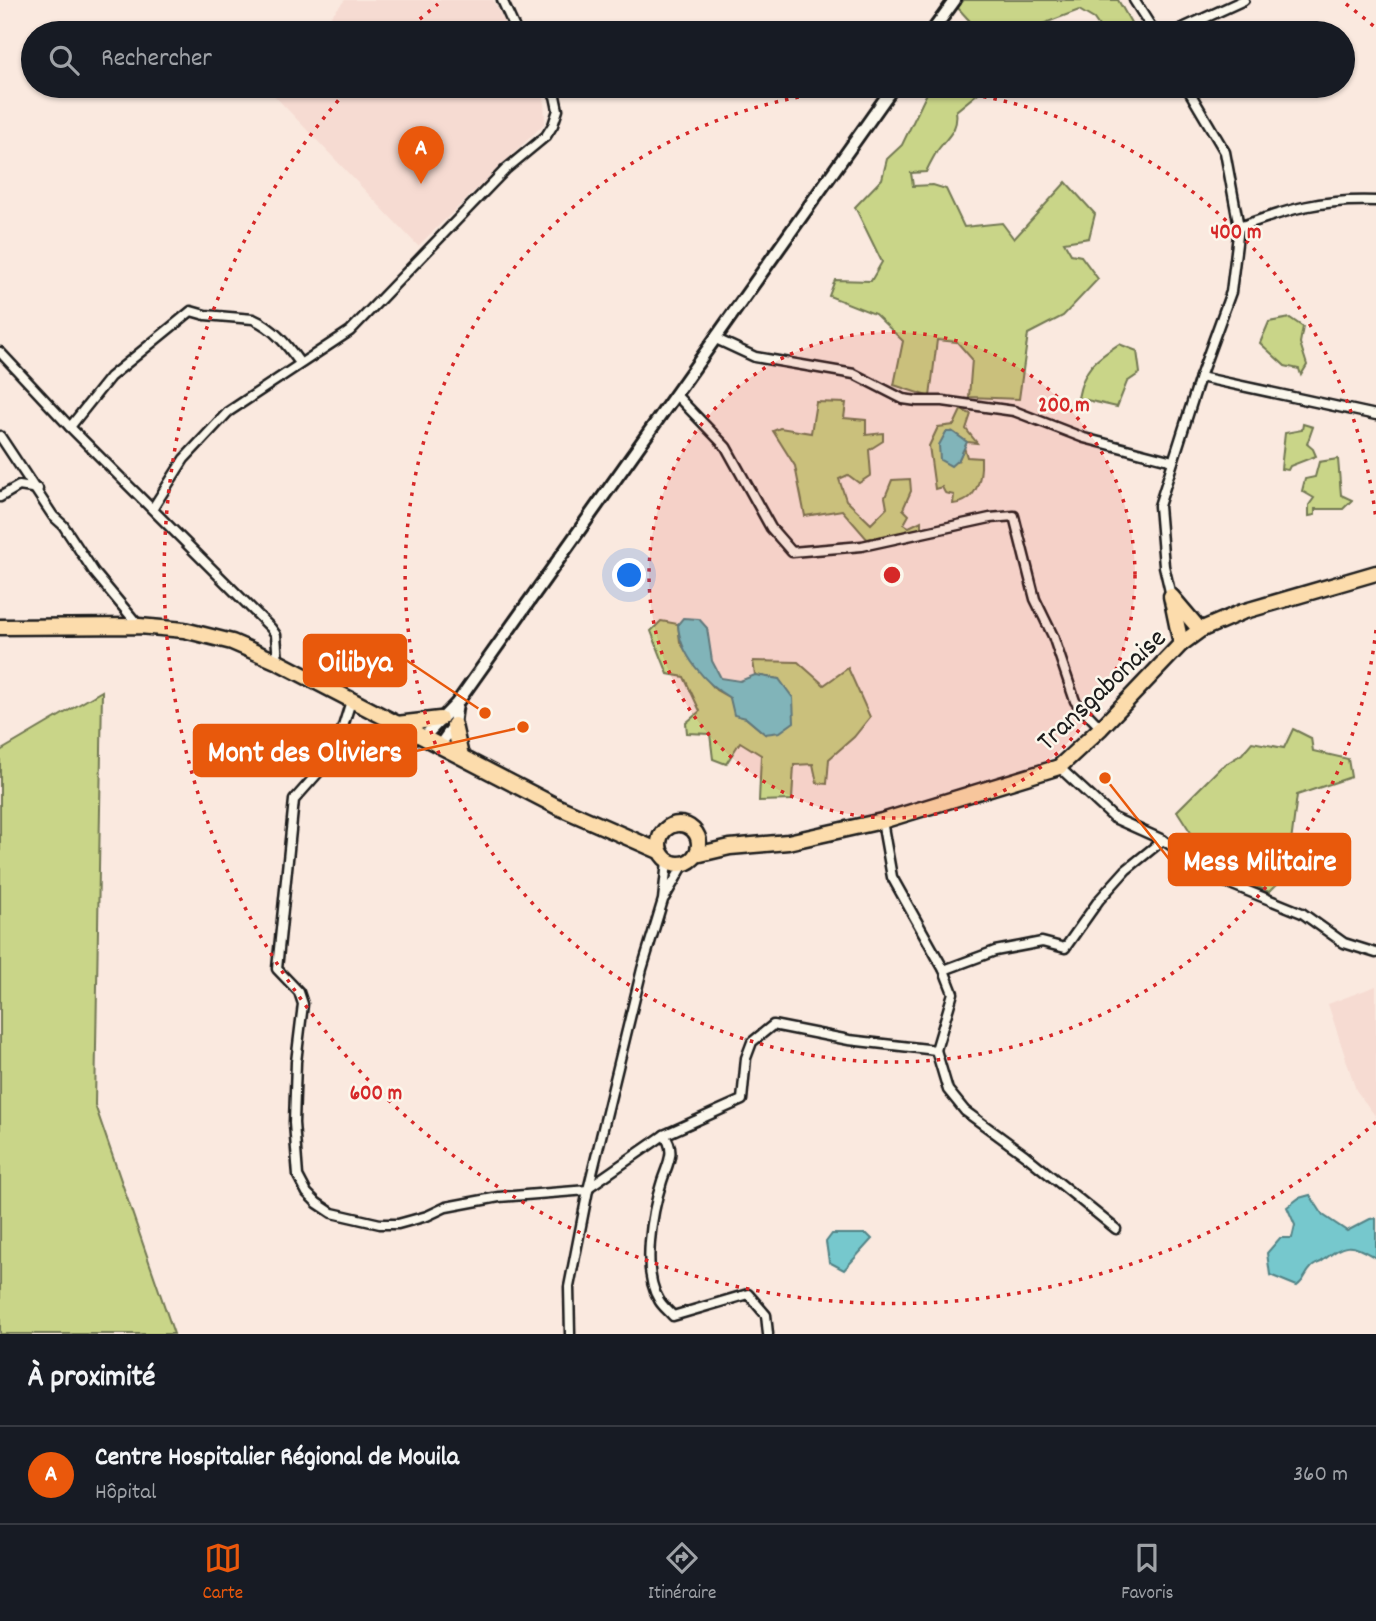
<!DOCTYPE html>
<html lang="fr">
<head>
<meta charset="utf-8">
<style>
	:root { --surface:#171b24; --page:#20242c; --text:#f1f3f6; --muted:#9ea1a6; --line:#363941; --accent:#ea580c }
	body { margin:0; font-family:Dekko,sans-serif; background:var(--page); color:var(--text) }
	.you { position:absolute; left:630px; top:576px; width:24px; height:24px; margin:-18px; border:5px solid #fff; border-radius:50%; background:#1a73e8; box-shadow:0 0 0 10px #1a73e833 }
	.badge { display:grid; place-items:center; width:46px; height:46px; border-radius:50%; background:var(--accent); color:#fff; font-size:23px; font-weight:700 }
	.pin { position:absolute; translate:-50% -58px; filter:drop-shadow(0 2px 4px #0008) }
	.pin::after { content:''; position:absolute; top:37px; width:24px; height:21px; background:inherit; clip-path:polygon(0 0,100% 0,50% 100%) }
	.list { margin:0; padding:0; list-style:none }
	h2 { display:flex; justify-content:space-between; align-items:center; height:91px; margin:0; padding:0 28px; font-size:30px }
	h2 small { font-size:23px; font-weight:400; color:var(--muted) }
	.list li { display:grid; grid-template-columns:46px 1fr auto; gap:21px; align-items:center; box-sizing:border-box; height:98px; padding:0 28px; border-top:2px solid var(--line) }
	.list b { display:block; font-size:26px; white-space:nowrap }
	.list p { margin:0; font-size:23px; white-space:nowrap; color:var(--muted) }
	.list em { font-size:23px; font-style:normal; color:var(--muted) }
	.icon { flex:none; width:38px; height:38px; fill:none; stroke:currentColor; stroke-width:2; stroke-linecap:round; stroke-linejoin:round }
	.map { position:relative; flex:none; width:1376px; height:1334px; overflow:hidden }
	.search { position:absolute; background:var(--surface); box-shadow:0 2px 5px #0004; left:21px; right:21px; top:21px; height:77px; display:flex; align-items:center; gap:18px; box-sizing:border-box; padding:0 24px; border-radius:38px; color:var(--muted); font-size:26px }
	.sheet { height:189px; background:var(--surface) }
	nav { display:flex; justify-content:space-around; align-items:center; box-sizing:border-box; height:98px; border-top:2px solid var(--line); background:var(--surface); font-size:19px; color:var(--muted) }
	nav a { display:grid; justify-items:center; gap:4px }
	nav .on { color:var(--accent) }
	.map>svg:first-child { display:block }
	.built { fill:#f6dbd2 }
	.green { fill:#c9d588; stroke:#727852; stroke-width:2 }
	.water { fill:#76c8cd; stroke:#528386; stroke-width:2 }
	.lines { fill:none; stroke-linecap:round; stroke-linejoin:round }
	.street-casing { stroke:#1c1c1c; stroke-width:13 }
	.secondary-casing { stroke:#1c1c1c; stroke-width:16 }
	.highway-casing { stroke:#1c1c1c; stroke-width:19 }
	.street { stroke:#fbf7ec; stroke-width:8 }
	.secondary { stroke:#fbf7ec; stroke-width:10 }
	.highway { stroke:#fcdcac; stroke-width:14 }
	.ring { fill:none; stroke:#d62828; stroke-width:3.5; stroke-dasharray:3.5 7 }
	.labels { text-anchor:middle; stroke-width:5; stroke-linejoin:round; paint-order:stroke }
	.street-label { font-size:28px; fill:#1c1c1c; stroke:#fbf7ec }
	.centre { fill:#d62828; stroke:#fbf7ec; stroke-width:3.5 }
	.ring-label { font-size:21px; text-anchor:middle; font-weight:bold; fill:#d62828; stroke:#fbf7ec; stroke-width:5; stroke-linejoin:round; paint-order:stroke }
	.leader { fill:none; stroke:#e8590c; stroke-width:2.5 }
	.callout-dot { fill:#e8590c; stroke:#fbf7ec; stroke-width:2.5 }
	.callout { fill:#e8590c; stroke:#e8590c; stroke-width:2.5 }
	.callout-label { font-size:30px; text-anchor:middle; font-weight:bold; fill:#fff }
</style>
</head>
<body>
<div class="map">
<svg width="1376" height="1334" viewBox="0 0 1376 1334">
	<rect width="100%" height="100%" fill="#fae9df"/>
	<filter id="ink" filterUnits="userSpaceOnUse"><feTurbulence type="fractalNoise" baseFrequency=".0143" numOctaves="2"/><feDisplacementMap in="SourceGraphic" scale="14" xChannelSelector="R" yChannelSelector="G"/><feConvolveMatrix kernelMatrix="1 2 1 2 8 2 1 2 1" color-interpolation-filters="sRGB"/></filter>
	<g filter="url(#ink)">
		<g class="built">
			<path d="M 345,0 L 493,0 L 510,33 L 316,33 Z"/>
			<path d="M 269,86 L 537,86 L 544,98 L 545,123 L 418,246 L 267,88 Z"/>
			<path d="M 1376,986 L 1376,1117 L 1356,1090 L 1328,1004 Z"/>
		</g>
		<g class="green">
			<path d="M 964,0 L 1118,0 L 1137,33 L 1110,33 L 1101,29 L 1094,19 L 1079,10 L 1019,33 L 978,33 L 979,31 L 957,7 Z"/>
			<path d="M 933,86 L 977,86 L 978,93 L 956,111 C 959,130 947,137 937,151 C 933,158 929,165 926,172 L 911,173 L 913,186 L 933,185 L 946,189 L 964,227 L 1002,223 L 1014,239 L 1066,182 L 1095,214 L 1089,238 L 1064,242 L 1071,254 L 1081,256 L 1098,279 L 1063,316 L 1028,334 L 1019,399 L 969,397 L 972,359 L 957,342 L 937,340 L 930,397 L 894,385 L 903,341 L 875,314 L 829,296 L 835,280 L 871,281 L 882,262 L 855,207 L 882,179 L 887,159 L 902,145 L 927,93 Z"/>
			<path d="M 1290,318 L 1303,327 L 1300,343 L 1307,365 L 1301,375 L 1299,369 L 1285,366 L 1260,343 L 1269,322 Z"/>
			<path d="M 1119,344 L 1137,351 L 1140,373 L 1127,382 L 1117,407 L 1078,398 C 1084,367 1095,360 1119,344 Z"/>
			<path d="M 816,402 L 846,403 L 844,418 L 866,420 L 866,435 L 883,433 L 883,441 L 869,450 L 871,475 L 859,483 L 848,475 L 839,479 L 846,500 L 871,524 L 887,508 L 885,497 L 892,480 L 910,479 L 911,491 L 903,509 L 909,515 L 904,524 L 909,527 L 921,521 L 921,530 L 867,539 L 842,510 L 805,516 L 795,466 L 773,431 L 780,428 L 811,433 Z"/>
			<path d="M 961,410 L 971,414 L 966,429 L 977,443 L 967,442 L 953,432 L 959,459 L 964,447 L 967,457 L 981,458 C 982,479 977,502 953,504 L 954,495 L 945,493 L 942,487 L 935,489 L 929,446 L 938,427 L 954,425 Z"/>
			<path d="M 1303,424 L 1313,427 L 1307,444 L 1313,449 L 1316,456 L 1290,466 L 1288,470 L 1281,469 L 1285,433 L 1302,430 Z"/>
			<path d="M 1338,459 L 1341,495 L 1352,500 L 1343,509 L 1315,509 L 1315,515 L 1309,516 L 1309,505 L 1314,498 L 1302,491 L 1305,479 L 1315,477 L 1319,462 Z"/>
			<path d="M 661,621 L 678,624 L 680,642 L 694,664 L 716,690 L 730,698 L 746,718 L 765,734 L 779,679 L 755,675 L 753,661 L 798,662 L 824,685 L 848,668 L 870,717 L 854,737 L 829,759 L 827,784 L 817,783 L 813,764 L 794,765 L 792,800 L 759,801 L 761,755 L 740,742 L 726,764 L 713,759 L 710,734 L 687,733 L 686,723 L 700,711 L 684,677 L 668,674 L 651,631 Z"/>
			<path d="M 102,691 L 95,1105 L 174,1334 L 0,1334 L 0,751 Z"/>
			<path d="M 1293,729 L 1311,738 L 1313,751 L 1348,759 L 1351,777 L 1297,795 L 1287,874 L 1269,892 L 1213,867 L 1177,811 L 1221,767 L 1242,754 L 1252,742 L 1284,748 Z"/>
		</g>
		<g class="water">
			<path d="M 946,432 L 953,432 L 967,442 L 959,459 L 951,466 L 940,460 L 939,445 Z"/>
			<path d="M 683,618 L 699,619 L 707,628 L 712,661 L 721,678 L 740,681 L 755,675 L 779,679 L 793,698 L 794,722 L 780,732 L 765,734 L 746,718 L 734,715 L 730,698 C 706,684 679,654 678,624 Z"/>
			<path d="M 1310,1195 L 1323,1215 L 1347,1231 L 1370,1219 L 1376,1218 L 1376,1258 C 1349,1242 1345,1243 1321,1262 C 1317,1264 1313,1265 1311,1268 C 1305,1274 1305,1280 1297,1286 L 1270,1275 L 1267,1253 L 1280,1238 L 1292,1238 L 1295,1225 L 1287,1207 L 1299,1198 Z"/>
			<path d="M 832,1234 L 867,1234 L 872,1239 L 844,1270 L 829,1262 L 826,1242 Z"/>
		</g>
		<g class="lines">
			<g class="street-casing">
				<g id="street">
					<path d="M 502,0 L 517,33"/>
					<path d="M 1134,0 L 1155,33"/>
					<path d="M 1172,33 L 1244,0"/>
					<path d="M 1239,227 C 1290,209 1320,199 1376,201"/>
					<path d="M 714,338 L 755,357 L 854,374 L 903,399 L 917,401 L 943,401 L 1014,411 L 1084,438 L 1173,461"/>
					<path d="M 0,352 L 70,427 L 271,628 L 276,635 L 278,662"/>
					<path d="M 1200,377 L 1376,415"/>
					<path d="M 676,395 L 726,447 L 771,528 L 792,552 L 862,546 L 990,518 L 1014,516 L 1035,599 L 1053,636 L 1075,701 L 1101,728"/>
					<path d="M 70,427 L 110,377 L 191,311 L 205,315 L 253,319 C 274,328 287,345 300,363"/>
					<path d="M 0,436 L 53,516 L 63,525 L 94,572 L 139,626"/>
					<path d="M 0,497 L 19,486 L 38,489"/>
					<path d="M 153,508 L 184,459 L 228,412 L 350,331 L 506,169 L 546,136 L 553,125 L 558,110 L 555,96 L 547,86"/>
					<path d="M 1171,596 L 1164,566 L 1159,506 L 1200,377 L 1231,292 L 1239,227 L 1225,152 L 1186,86"/>
					<path d="M 351,701 L 341,733 L 325,765 L 294,800 L 277,969 L 299,992 L 303,1004 L 296,1062 L 294,1123 L 298,1176 L 307,1193 L 317,1203 L 332,1213 L 380,1224 L 398,1224 L 427,1216 L 446,1207 L 499,1197 L 588,1190"/>
					<path d="M 1059,767 L 1114,818 L 1163,840 L 1223,881 L 1302,913 L 1344,943 L 1376,953"/>
					<path d="M 665,897 L 684,864"/>
					<path d="M 944,970 L 995,951 L 1042,942 L 1065,948 L 1099,900 L 1126,870 L 1163,840"/>
					<path d="M 936,1050 L 948,1090 L 965,1111 L 1025,1155 L 1116,1229"/>
					<path d="M 664,1135 C 677,1151 667,1165 662,1181 C 652,1212 641,1271 659,1300 C 662,1306 669,1311 673,1316 L 748,1294 L 766,1315 L 768,1334"/>
					<path d="M 589,1187 L 664,1135 L 742,1100 L 746,1058 L 752,1042 L 773,1025 L 849,1040 L 936,1050 L 953,993 L 944,970 L 892,877 L 882,821"/>
					<path d="M 570,1334 L 569,1287 L 588,1190 L 642,969 L 663,900 L 667,861"/>
				</g>
			</g>
			<g class="secondary-casing">
				<g id="secondary">
					<path d="M 931,33 L 955,0"/>
					<path d="M 424,737 L 457,703 L 894,86"/>
					<path d="M 440,745 L 454,725 L 457,703"/>
				</g>
			</g>
			<g class="highway-casing">
				<g id="highway">
					<path d="M 1171,596 L 1181,644"/>
					<path d="M 1172,597 L 1200,630"/>
					<path d="M 0,627 L 139,626 L 184,630 L 232,642 L 278,662 L 556,806 L 659,851"/>
					<path d="M 397,724 L 440,719"/>
					<path d="M 454,725 L 461,756"/>
					<circle cx="679" cy="844" r="20"/>
					<path d="M 696,855 L 730,847 L 788,842 L 882,821 L 1059,767 L 1101,728 L 1181,644 L 1200,630 L 1242,612 L 1376,573"/>
				</g>
			</g>
			<use href="#street" class="street"/>
			<use href="#secondary" class="secondary"/>
			<use href="#highway" class="highway"/>
		</g>
	</g>
	<circle cx="892" cy="575" r="243" fill="#d62828" fill-opacity=".12"/>
	<g class="ring">
		<circle cx="892" cy="575" r="243"/>
		<path d="M1376 630A487 487 0 1 1 1376 520"/>
		<path d="M1376 1122A730 730 0 0 1 350 87M404 33A730 730 0 0 1 438 4M1346 4A730 730 0 0 1 1376 28"/>
	</g>
	<g class="labels">
		<g class="street-label">
			<text transform="translate(1100 688) rotate(-43)" y="10">Transgabonaise</text>
		</g>
	</g>
	<circle cx="892" cy="575" r="10" class="centre"/>
	<g class="ring-label">
		<text x="1236" y="238">400 m</text>
		<text x="1064" y="411">200 m</text>
		<text x="376" y="1099">600 m</text>
	</g>
	<path class="leader" d="M485 713L406 660M523 727L416 751M1105 778L1169 859"/>
	<g class="callout-dot">
		<circle cx="485" cy="713" r="7"/>
		<circle cx="523" cy="727" r="7"/>
		<circle cx="1105" cy="778" r="7"/>
	</g>
	<g class="callout">
		<rect x="304" y="635" width="102" height="51" rx="7"/>
		<rect x="194" y="725" width="222" height="51" rx="7"/>
		<rect x="1169" y="834" width="181" height="51" rx="7"/>
	</g>
	<g class="callout-label">
		<text x="355" y="671">Oilibya</text>
		<text x="305" y="761">Mont des Oliviers</text>
		<text x="1260" y="870">Mess Militaire</text>
	</g>
</svg>
<div class="you"></div>
<div class="pin badge" style="left:421px;top:184px">A</div>
<div class="search"><svg class="icon" aria-label="search" viewBox="0 0 24 24"><circle cx="10" cy="10" r="6"/><path d="M15 15l6 6"/></svg>Rechercher</div>
</div>
<section class="sheet">
<h2>À proximité<small></small></h2>
<ul class="list">
<li><span class="badge">A</span><div><b>Centre Hospitalier Régional de Mouila</b><p>Hôpital</p></div><em>360 m</em></li>
</ul>
</section>
<nav>
<a class="on"><svg class="icon" aria-label="map" viewBox="0 0 24 24"><path d="M3 6l6-2 6 2 6-2v14l-6 2-6-2-6 2zM9 4v14M15 6v14"/></svg>Carte</a>
<a><svg class="icon" aria-label="directions" viewBox="0 0 24 24"><path d="M12 3l9 9-9 9-9-9zM9 14v-3h6M13 9l2 2-2 2"/></svg>Itinéraire</a>
<a><svg class="icon" aria-label="saved" viewBox="0 0 24 24"><path d="M7 4h10v16l-5-4-5 4z"/></svg>Favoris</a>
</nav>
</body>
</html>
